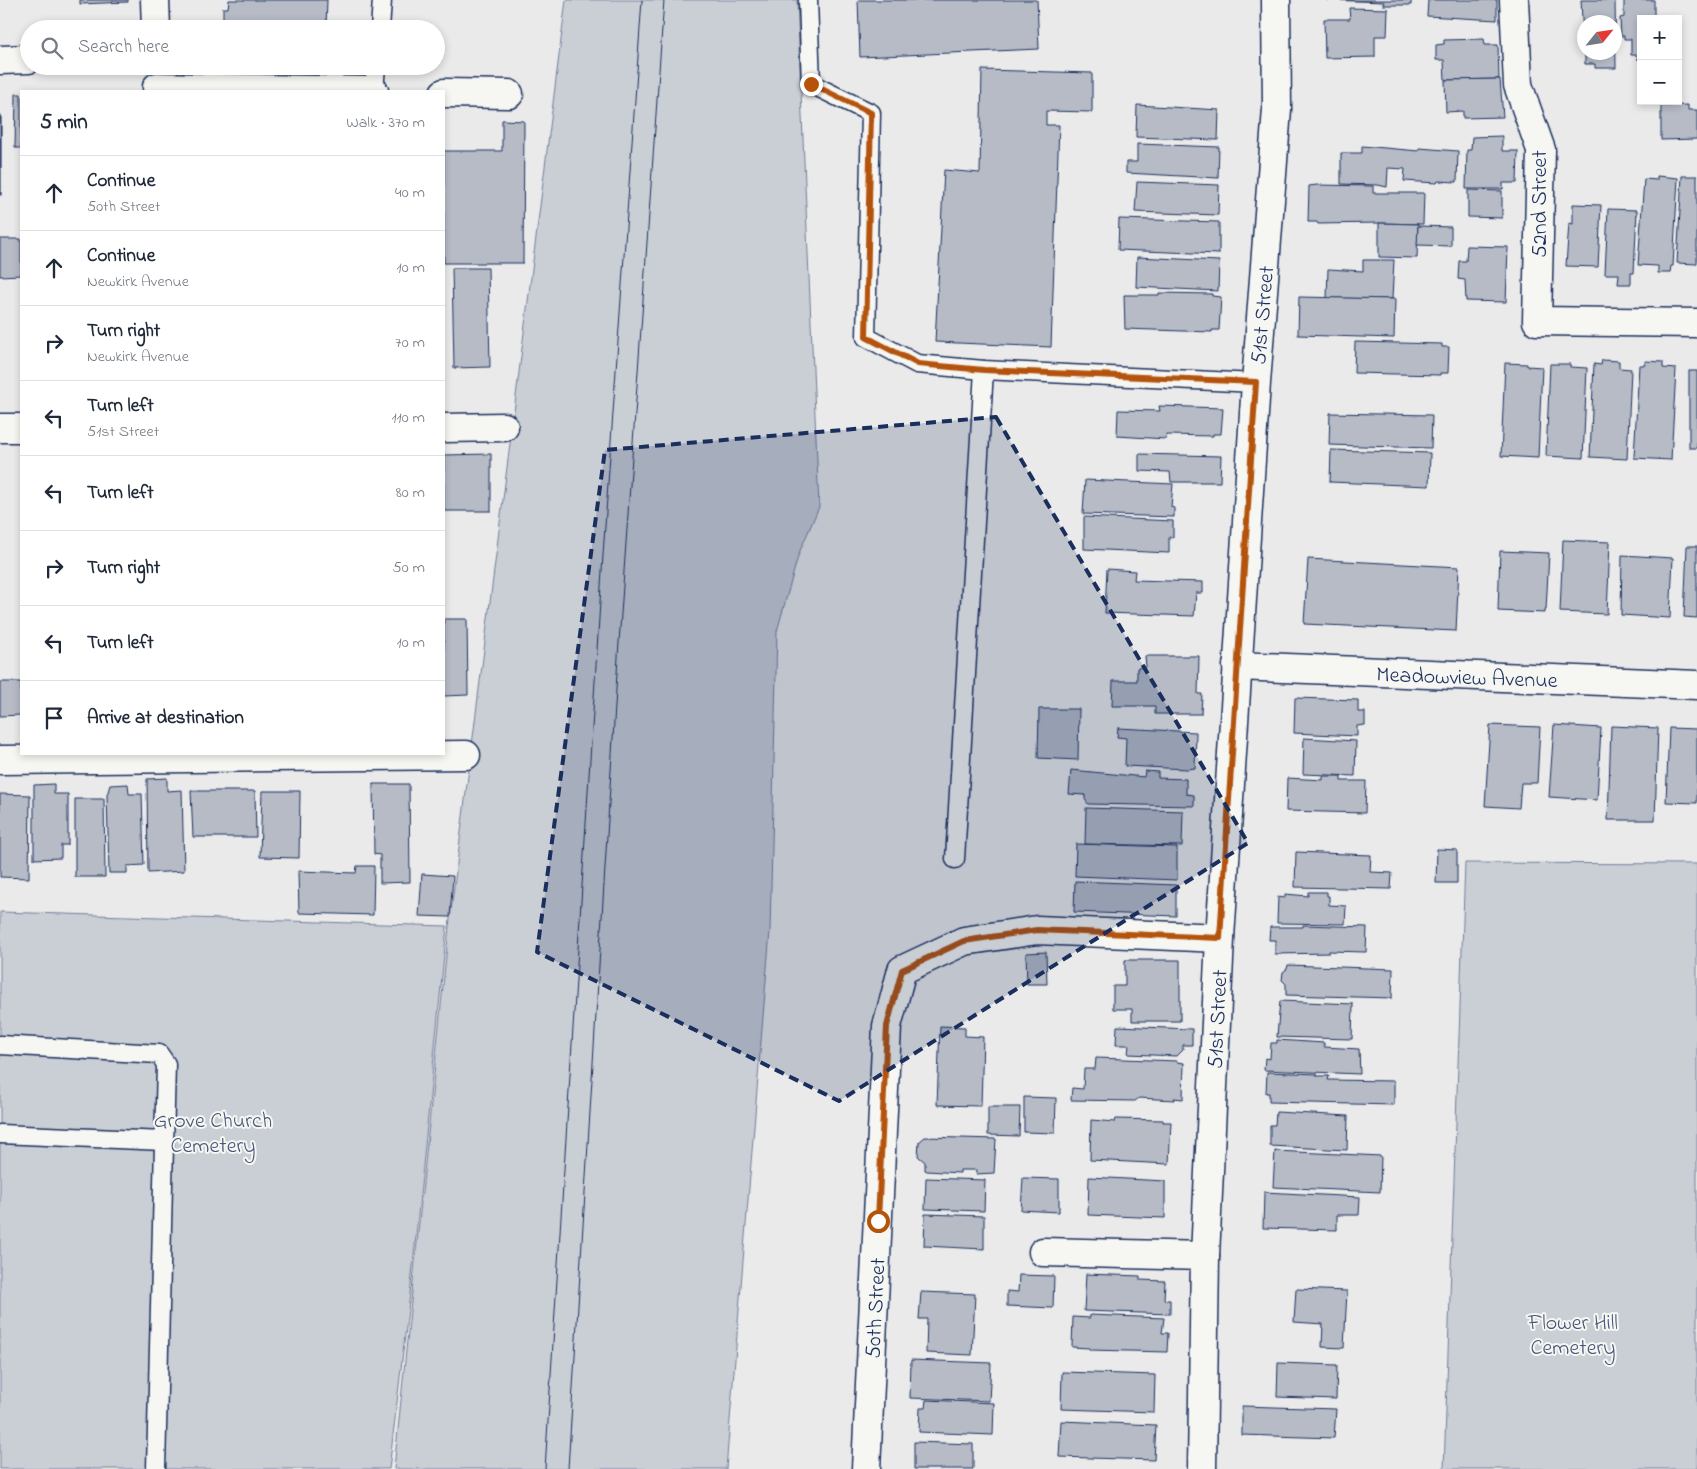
<!DOCTYPE html>
<html lang="en">
<head>
<meta charset="utf-8">
<style>
	:root { --surface:#fff; --page:#f6f6f7; --text:#1f2937; --muted:#747a83; --line:#e0e1e3 }
	body { margin:0; font-family:"Indie Flower",sans-serif; background:var(--page); color:var(--text) }
	.controls { position:absolute; right:15px; top:15px; display:grid; overflow:hidden; border-radius:0px; box-shadow:0 2px 8px #0003 }
	.controls button { width:45px; height:45px; display:grid; place-items:center; padding:0; border:0; border-bottom:1px solid var(--line); background:var(--surface); color:var(--text); font:25px sans-serif }
	.compass { position:absolute; left:1577px; top:15px; width:45px; height:45px; border-radius:50%; background:var(--surface); box-shadow:0 2px 8px #0003; rotate:60deg }
	.stop { position:absolute; width:15px; height:15px; margin:-11px; border:4px solid #b45309; border-radius:50%; background:#fff }
	.stop.end { background:#b45309; border-color:#fff; box-shadow:0 1px 5px #0008 }
	.list { margin:0; padding:0; list-style:none }
	h2 { display:flex; justify-content:space-between; align-items:center; height:65px; margin:0; padding:0 20px; font-size:21px }
	h2 small { font-size:16px; font-weight:400; color:var(--muted) }
	.list li { display:grid; grid-template-columns:32px 1fr auto; gap:15px; align-items:center; box-sizing:border-box; height:75px; padding:0 20px; border-top:1px solid var(--line) }
	.list b { display:block; font-size:19px; white-space:nowrap }
	.list p { margin:0; font-size:16px; white-space:nowrap; color:var(--muted) }
	.list em { font-size:16px; font-style:normal; color:var(--muted) }
	.icon { flex:none; width:28px; height:28px; fill:none; stroke:currentColor; stroke-width:2; stroke-linecap:round; stroke-linejoin:round }
	.map { position:relative; flex:none; width:1697px; height:1469px; overflow:hidden }
	.search { position:absolute; background:var(--surface); box-shadow:0 2px 8px #0003; left:20px; top:20px; width:425px; height:55px; display:flex; align-items:center; gap:12px; box-sizing:border-box; padding:0 18px; border-radius:28px; color:var(--muted); font-size:19px }
	.panel { position:absolute; background:var(--surface); box-shadow:0 2px 8px #0003; left:20px; top:90px; width:425px; height:665px; border-radius:0px }
	.map>svg:first-child { display:block }
	.green { fill:#caced5; stroke:#727e9a }
	.building { fill:#b6bbc6; stroke:#1b2f5e }
	.lines { fill:none; stroke-linecap:round; stroke-linejoin:round }
	.service-casing { stroke:#1b2f5e; stroke-width:21 }
	.minor-casing { stroke:#1b2f5e; stroke-width:31 }
	.tertiary-casing { stroke:#1b2f5e; stroke-width:31 }
	.service { stroke:#f6f6f2; stroke-width:18 }
	.minor { stroke:#f6f6f2; stroke-width:28 }
	.tertiary { stroke:#f6f6f2; stroke-width:28 }
	.tram { stroke:#1b2f5e; stroke-width:1 }
	.route { stroke:#b45309; stroke-width:6 }
	.marked { fill:#1b2f5e; fill-opacity:0.2; stroke:#1b2f5e; stroke-width:4; stroke-dasharray:10 6; stroke-linejoin:round }
	.labels { text-anchor:middle; stroke-width:4; stroke-linejoin:round; paint-order:stroke }
	.street-label { font-size:22px; fill:#1b2f5e; stroke:#f6f6f2 }
	.park-label { font-size:22px; fill:#47577c; stroke:#f6f6f2 }
</style>
</head>
<body>
<div class="map">
<svg width="1697" height="1469" viewBox="0 0 1697 1469">
	<rect width="100%" height="100%" fill="#e9eae9"/>
	<filter id="ink" filterUnits="userSpaceOnUse"><feTurbulence type="fractalNoise" baseFrequency=".02" numOctaves="2"/><feDisplacementMap in="SourceGraphic" scale="10" xChannelSelector="R" yChannelSelector="G"/><feConvolveMatrix kernelMatrix="1 2 1 2 8 2 1 2 1" color-interpolation-filters="sRGB"/></filter>
	<g filter="url(#ink)">
		<g class="green">
			<path d="M 566,0 L 797,0 L 819,507 L 799,553 L 777,631 L 770,931 L 726,1469 L 394,1469 L 449,927 Z"/>
			<path d="M 1465,863 L 1697,864 L 1697,1469 L 1444,1469 Z"/>
			<path d="M 0,912 L 447,926 L 411,1285 L 389,1469 L 0,1469 Z"/>
		</g>
		<g class="building">
			<path d="M 80,0 L 128,0 L 128,2 L 80,4 Z"/>
			<path d="M 229,0 L 327,0 L 326,29 L 223,29 L 223,8 L 228,8 Z"/>
			<path d="M 858,0 L 1037,0 L 1039,49 L 860,57 Z"/>
			<path d="M 1328,0 L 1411,0 L 1411,5 L 1383,5 L 1384,2 Z"/>
			<path d="M 1428,0 L 1497,0 L 1497,20 L 1427,16 Z"/>
			<path d="M 1581,0 L 1615,0 L 1616,68 L 1595,68 L 1595,64 L 1585,64 L 1585,52 L 1614,52 L 1614,22 L 1584,22 L 1584,42 L 1584,37 L 1583,37 Z"/>
			<path d="M 1624,0 L 1654,0 L 1654,19 L 1641,19 L 1641,60 L 1638,60 L 1637,55 L 1631,55 L 1631,39 L 1624,39 L 1624,36 L 1621,36 L 1620,18 L 1624,17 Z"/>
			<path d="M 1349,8 L 1388,9 L 1387,36 L 1375,36 L 1375,57 L 1325,58 L 1324,19 L 1350,19 Z"/>
			<path d="M 1484,39 L 1485,45 L 1498,45 L 1499,79 L 1445,80 L 1444,60 L 1436,60 L 1436,45 L 1444,44 L 1444,40 Z"/>
			<path d="M 982,70 L 1092,73 L 1092,112 L 1046,111 L 1046,125 L 1059,125 L 1051,347 L 935,342 L 944,170 L 980,173 Z"/>
			<path d="M 1500,79 L 1503,117 L 1463,118 L 1463,111 L 1446,112 L 1445,80 Z"/>
			<path d="M 16,94 L 21,94 L 21,148 L 15,148 Z"/>
			<path d="M 1137,105 L 1219,110 L 1218,140 L 1136,137 Z"/>
			<path d="M 1688,105 L 1688,110 L 1697,110 L 1697,139 L 1661,140 L 1661,106 Z"/>
			<rect x="0" y="115" width="1" height="80"/>
			<path d="M 502,120 L 524,121 L 523,263 L 444,263 L 444,151 L 502,151 Z"/>
			<path d="M 1502,136 L 1502,151 L 1518,151 L 1517,183 L 1503,183 L 1503,189 L 1466,189 L 1467,150 L 1471,150 L 1472,137 Z"/>
			<path d="M 1137,144 L 1219,147 L 1218,178 L 1126,173 L 1126,162 L 1137,162 Z"/>
			<path d="M 1362,146 L 1419,151 L 1419,148 L 1458,151 L 1457,182 L 1438,181 L 1437,183 L 1404,181 L 1405,169 L 1388,168 L 1387,187 L 1378,185 L 1341,184 L 1341,153 L 1362,153 Z"/>
			<path d="M 1657,176 L 1678,178 L 1673,266 L 1671,266 L 1670,273 L 1658,273 L 1658,266 L 1638,265 L 1644,179 L 1657,180 Z"/>
			<path d="M 1682,176 L 1697,176 L 1697,264 L 1677,263 Z"/>
			<path d="M 1137,182 L 1219,185 L 1218,215 L 1135,212 Z"/>
			<path d="M 1317,185 L 1373,186 L 1373,193 L 1424,193 L 1423,224 L 1379,223 L 1318,224 L 1317,222 L 1308,222 L 1309,186 Z"/>
			<path d="M 1468,190 L 1502,191 L 1502,218 L 1468,217 Z"/>
			<path d="M 1573,204 L 1601,205 L 1598,267 L 1566,266 L 1569,223 L 1573,224 Z"/>
			<path d="M 1608,209 L 1637,210 L 1634,273 L 1631,273 L 1631,284 L 1618,284 L 1619,274 L 1605,274 Z"/>
			<path d="M 1119,219 L 1219,222 L 1219,254 L 1118,250 Z"/>
			<path d="M 1379,223 L 1418,224 L 1417,258 L 1379,257 Z"/>
			<path d="M 1418,226 L 1451,227 L 1451,246 L 1417,245 Z"/>
			<path d="M 0,239 L 21,239 L 21,275 L 0,276 Z"/>
			<path d="M 1467,246 L 1508,247 L 1506,302 L 1466,301 L 1465,280 L 1458,279 L 1459,261 L 1466,261 Z"/>
			<path d="M 1137,257 L 1219,261 L 1218,291 L 1136,287 Z"/>
			<path d="M 1363,260 L 1394,260 L 1392,299 L 1327,298 L 1328,269 L 1363,271 Z"/>
			<path d="M 452,268 L 488,268 L 490,367 L 454,368 Z"/>
			<path d="M 1159,293 L 1212,294 L 1212,296 L 1221,297 L 1219,330 L 1212,330 L 1212,332 L 1125,329 L 1124,295 L 1159,295 Z"/>
			<path d="M 1299,297 L 1395,299 L 1394,338 L 1298,335 Z"/>
			<path d="M 1355,342 L 1442,344 L 1442,347 L 1449,347 L 1448,373 L 1440,373 L 1440,375 L 1354,373 Z"/>
			<path d="M 1602,360 L 1619,361 L 1619,368 L 1631,369 L 1627,459 L 1590,457 L 1594,364 L 1601,365 Z"/>
			<path d="M 1645,361 L 1663,362 L 1663,368 L 1676,369 L 1671,460 L 1634,458 L 1639,365 L 1645,365 Z"/>
			<path d="M 1505,363 L 1527,364 L 1527,366 L 1542,367 L 1538,458 L 1501,456 Z"/>
			<path d="M 1550,364 L 1570,364 L 1570,367 L 1587,368 L 1583,458 L 1546,456 Z"/>
			<rect x="1689" y="371" width="8" height="77"/>
			<path d="M 1159,406 L 1223,408 L 1221,434 L 1213,434 L 1213,436 L 1167,435 L 1166,439 L 1117,436 L 1118,410 L 1160,411 Z"/>
			<path d="M 1330,413 L 1432,415 L 1431,448 L 1329,445 Z"/>
			<path d="M 1331,450 L 1430,453 L 1429,486 L 1330,482 Z"/>
			<path d="M 491,454 L 491,511 L 444,511 L 444,455 Z"/>
			<path d="M 1139,454 L 1221,456 L 1220,482 L 1171,482 L 1170,472 L 1139,471 Z"/>
			<path d="M 1085,480 L 1173,484 L 1171,507 L 1174,508 L 1174,517 L 1083,514 Z"/>
			<path d="M 1084,517 L 1173,521 L 1173,537 L 1169,537 L 1169,553 L 1084,549 Z"/>
			<path d="M 1563,540 L 1610,542 L 1607,614 L 1560,612 Z"/>
			<path d="M 1687,546 L 1697,546 L 1697,618 L 1684,617 Z"/>
			<path d="M 1500,551 L 1549,553 L 1546,610 L 1545,610 L 1545,613 L 1498,611 Z"/>
			<path d="M 1622,555 L 1673,558 L 1670,618 L 1621,615 Z"/>
			<path d="M 1308,559 L 1459,567 L 1456,631 L 1304,624 Z"/>
			<path d="M 1107,569 L 1135,571 L 1134,580 L 1203,582 L 1203,593 L 1196,593 L 1194,616 L 1105,613 Z"/>
			<path d="M 444,619 L 467,619 L 468,695 L 444,696 Z"/>
			<path d="M 1145,656 L 1199,656 L 1198,694 L 1202,694 L 1201,714 L 1155,714 L 1155,706 L 1112,706 L 1113,681 L 1137,681 L 1137,668 L 1146,667 Z"/>
			<path d="M 0,682 L 21,682 L 21,715 L 0,716 Z"/>
			<path d="M 1295,698 L 1358,700 L 1358,712 L 1365,712 L 1365,725 L 1357,726 L 1357,736 L 1294,733 Z"/>
			<path d="M 1039,709 L 1079,709 L 1078,760 L 1038,758 Z"/>
			<path d="M 1490,725 L 1540,727 L 1537,783 L 1521,783 L 1519,808 L 1485,806 Z"/>
			<path d="M 1554,725 L 1601,728 L 1597,800 L 1549,797 Z"/>
			<path d="M 1611,726 L 1658,728 L 1655,820 L 1608,820 Z"/>
			<path d="M 1118,728 L 1196,732 L 1195,768 L 1187,769 L 1125,766 L 1126,738 L 1117,737 Z"/>
			<path d="M 1669,728 L 1697,729 L 1697,803 L 1666,802 Z"/>
			<path d="M 1304,738 L 1356,741 L 1355,776 L 1303,774 Z"/>
			<path d="M 1071,770 L 1144,777 L 1145,771 L 1158,772 L 1158,778 L 1186,779 L 1186,794 L 1194,795 L 1194,806 L 1088,804 L 1085,799 L 1085,795 L 1069,794 Z"/>
			<path d="M 1323,776 L 1341,776 L 1341,781 L 1366,781 L 1365,813 L 1286,811 L 1287,778 L 1323,780 Z"/>
			<path d="M 167,778 L 167,791 L 182,790 L 184,871 L 148,873 L 147,779 Z"/>
			<path d="M 54,784 L 54,794 L 68,794 L 68,845 L 61,845 L 61,858 L 34,859 L 34,785 Z"/>
			<path d="M 128,784 L 129,794 L 142,794 L 144,865 L 127,866 L 127,873 L 109,873 L 107,795 L 110,785 Z"/>
			<path d="M 373,784 L 409,784 L 410,882 L 380,883 L 380,855 L 374,854 Z"/>
			<path d="M 191,791 L 255,791 L 256,837 L 193,837 Z"/>
			<path d="M 262,791 L 300,791 L 299,858 L 260,857 Z"/>
			<path d="M 0,794 L 30,795 L 29,878 L 0,877 Z"/>
			<path d="M 75,799 L 104,799 L 105,877 L 75,877 Z"/>
			<path d="M 1086,808 L 1183,811 L 1182,846 L 1085,844 Z"/>
			<path d="M 1076,844 L 1177,847 L 1177,880 L 1075,876 Z"/>
			<path d="M 1437,849 L 1457,850 L 1457,883 L 1436,883 Z"/>
			<path d="M 1296,852 L 1371,855 L 1370,872 L 1392,873 L 1391,889 L 1295,887 Z"/>
			<path d="M 357,866 L 374,866 L 373,915 L 299,913 L 298,871 L 356,873 Z"/>
			<path d="M 422,874 L 453,876 L 450,917 L 419,916 Z"/>
			<path d="M 1075,881 L 1176,885 L 1176,916 L 1074,912 Z"/>
			<path d="M 1308,892 L 1327,892 L 1327,896 L 1329,896 L 1329,905 L 1346,906 L 1345,924 L 1277,923 L 1278,897 L 1285,898 L 1285,894 L 1308,896 Z"/>
			<path d="M 1303,925 L 1367,927 L 1366,952 L 1329,951 L 1329,953 L 1275,954 L 1275,940 L 1269,940 L 1270,927 L 1303,927 Z"/>
			<path d="M 1046,952 L 1047,984 L 1027,984 L 1026,953 Z"/>
			<path d="M 1125,960 L 1180,960 L 1180,1021 L 1132,1021 L 1132,1009 L 1113,1009 L 1113,986 L 1125,986 Z"/>
			<path d="M 1288,965 L 1393,969 L 1392,998 L 1286,995 L 1286,984 L 1282,980 L 1283,972 L 1287,969 Z"/>
			<path d="M 1280,1001 L 1353,1004 L 1352,1039 L 1277,1037 Z"/>
			<path d="M 940,1026 L 965,1027 L 965,1036 L 983,1037 L 981,1106 L 937,1105 Z"/>
			<path d="M 1117,1026 L 1192,1029 L 1192,1045 L 1183,1045 L 1183,1050 L 1177,1056 L 1128,1054 L 1129,1045 L 1116,1045 Z"/>
			<path d="M 1277,1040 L 1324,1043 L 1324,1047 L 1359,1049 L 1360,1074 L 1264,1070 L 1265,1058 L 1270,1059 L 1271,1043 L 1277,1043 Z"/>
			<path d="M 1096,1058 L 1177,1061 L 1177,1062 L 1184,1063 L 1183,1099 L 1174,1098 L 1175,1100 L 1139,1098 L 1135,1101 L 1071,1100 L 1072,1088 L 1083,1089 L 1084,1069 L 1095,1069 Z"/>
			<path d="M 1267,1072 L 1317,1074 L 1317,1076 L 1329,1076 L 1328,1080 L 1394,1081 L 1394,1105 L 1269,1102 L 1269,1093 L 1266,1093 Z"/>
			<path d="M 1024,1097 L 1056,1098 L 1055,1133 L 1024,1132 Z"/>
			<path d="M 988,1107 L 1020,1107 L 1019,1136 L 988,1135 Z"/>
			<path d="M 1276,1112 L 1348,1116 L 1347,1150 L 1270,1146 L 1270,1125 L 1275,1125 Z"/>
			<path d="M 1116,1119 L 1163,1120 L 1163,1122 L 1171,1122 L 1169,1164 L 1090,1160 L 1091,1120 L 1115,1122 Z"/>
			<path d="M 925,1137 L 996,1139 L 994,1173 L 976,1174 L 976,1170 L 960,1170 L 960,1173 L 927,1171 L 925,1170 L 925,1162 L 918,1156 L 919,1142 Z"/>
			<path d="M 1275,1151 L 1381,1156 L 1380,1192 L 1273,1187 Z"/>
			<path d="M 1089,1177 L 1165,1181 L 1165,1218 L 1088,1215 Z"/>
			<path d="M 926,1178 L 985,1180 L 984,1211 L 925,1209 Z"/>
			<path d="M 1023,1178 L 1059,1179 L 1059,1212 L 1021,1210 Z"/>
			<path d="M 1264,1192 L 1360,1197 L 1359,1215 L 1337,1215 L 1337,1230 L 1263,1228 Z"/>
			<path d="M 925,1214 L 984,1216 L 984,1249 L 924,1246 Z"/>
			<path d="M 1086,1274 L 1140,1276 L 1140,1280 L 1165,1281 L 1164,1300 L 1170,1300 L 1170,1314 L 1084,1311 Z"/>
			<path d="M 1019,1275 L 1054,1276 L 1053,1308 L 1007,1306 L 1007,1291 L 1018,1292 Z"/>
			<path d="M 1296,1289 L 1347,1291 L 1344,1348 L 1322,1347 L 1323,1324 L 1294,1322 Z"/>
			<path d="M 921,1292 L 975,1294 L 972,1355 L 926,1353 L 927,1319 L 919,1319 Z"/>
			<path d="M 1090,1315 L 1164,1318 L 1162,1333 L 1168,1333 L 1167,1352 L 1090,1350 L 1089,1348 L 1072,1347 L 1073,1317 L 1090,1318 Z"/>
			<path d="M 911,1360 L 991,1363 L 989,1401 L 910,1398 Z"/>
			<path d="M 1278,1363 L 1337,1365 L 1336,1399 L 1277,1397 Z"/>
			<path d="M 1062,1372 L 1155,1375 L 1154,1412 L 1061,1409 Z"/>
			<path d="M 926,1400 L 994,1403 L 993,1435 L 919,1432 L 920,1408 L 925,1408 Z"/>
			<path d="M 1242,1406 L 1336,1409 L 1334,1438 L 1242,1435 Z"/>
			<path d="M 1061,1421 L 1156,1425 L 1154,1460 L 1059,1457 Z"/>
			<path d="M 914,1442 L 973,1444 L 973,1469 L 914,1469 Z"/>
		</g>
		<g class="lines">
			<g class="service-casing">
				<g id="service">
					<path d="M 808,0 L 811,84 L 871,113 L 866,337 L 917,364 L 984,370 L 1256,383"/>
					<path d="M 380,29 L 382,0"/>
					<path d="M 374,91 L 376,66"/>
					<path d="M 955,859 L 984,370"/>
					<path d="M 0,1045 L 159,1054 L 166,1064 L 156,1469"/>
					<path d="M 0,1134 L 164,1141"/>
				</g>
			</g>
			<g class="minor-casing">
				<g id="minor">
					<path d="M 155,0 L 156,29"/>
					<path d="M 1514,0 L 1518,85 L 1541,150 L 1537,321 L 1697,323"/>
					<path d="M 0,60 L 29,59"/>
					<path d="M 157,87 L 374,91"/>
					<path d="M 444,93 L 509,94"/>
					<path d="M 0,428 L 21,428"/>
					<path d="M 444,428 L 504,427"/>
					<path d="M 1237,666 L 1697,685"/>
					<path d="M 0,760 L 466,755"/>
					<path d="M 1043,1252 L 1205,1256"/>
					<path d="M 866,1469 L 887,1026 L 902,970 L 964,941 L 1037,930 L 1220,938"/>
				</g>
			</g>
			<g class="tertiary-casing">
				<path id="tertiary" d="M 1202,1469 L 1205,1256 L 1220,938 L 1256,383 L 1277,109 L 1276,0"/>
			</g>
			<use href="#service" class="service"/>
			<use href="#minor" class="minor"/>
			<use href="#tertiary" class="tertiary"/>
			<g class="tram">
				<path d="M 545,1469 L 603,555 L 642,0"/>
				<path d="M 568,1469 L 618,657 L 664,0"/>
			</g>
		</g>
	</g>
	<g class="lines" filter="url(#ink)">
		<path class="route" d="M 811,84 L 871,113 L 866,337 L 918,364 L 984,370 L 1256,382 L 1220,938 L 1037,930 L 964,941 L 902,970 L 887,1026 L 878,1221"/>
	</g>
	<path class="marked" d="M 996,417 L 1248,843 L 839,1101 L 537,952 L 605,450 Z"/>
	<g class="labels">
		<g class="street-label">
			<text transform="translate(1538 204) rotate(-90)" y="8">52nd Street</text>
			<text transform="translate(1261 315) rotate(-85)" y="8">51st Street</text>
			<text transform="translate(1467 676) rotate(2)" y="8">Meadowview Avenue</text>
			<text transform="translate(1216 1019) rotate(-87)" y="8">51st Street</text>
			<text transform="translate(874 1308) rotate(-87)" y="8">50th Street</text>
		</g>
		<g class="park-label">
			<text x="213" y="1127">Grove Church<tspan x="213" dy="25">Cemetery</tspan></text>
			<text x="1573" y="1329">Flower Hill<tspan x="1573" dy="25">Cemetery</tspan></text>
		</g>
	</g>
</svg>
<div class="controls">
<button>+</button>
<button>−</button>
</div>
<svg class="compass" viewBox="-18 -18 36 36"><path d="M0-13l5 13h-10z" fill="#e53935"/><path d="M0 13l5-13h-10z" fill="#747a83"/></svg>
<div class="stop" style="left:878px;top:1221px"></div>
<div class="stop end" style="left:811px;top:84px"></div>
<div class="search"><svg class="icon" aria-label="search" viewBox="0 0 24 24"><circle cx="10" cy="10" r="6"/><path d="M15 15l6 6"/></svg>Search here</div>
<section class="panel">
<h2>5 min<small>Walk · 370 m</small></h2>
<ul class="list">
<li><svg class="icon" aria-label="ahead" viewBox="0 0 24 24"><path d="M12 20V5M6 11l6-6 6 6"/></svg><div><b>Continue</b><p>50th Street</p></div><em>40 m</em></li>
<li><svg class="icon" aria-label="ahead" viewBox="0 0 24 24"><path d="M12 20V5M6 11l6-6 6 6"/></svg><div><b>Continue</b><p>Newkirk Avenue</p></div><em>10 m</em></li>
<li><svg class="icon" aria-label="right" viewBox="0 0 24 24"><path d="M7 20v-9h11M14 6l5 5-5 5"/></svg><div><b>Turn right</b><p>Newkirk Avenue</p></div><em>70 m</em></li>
<li><svg class="icon" aria-label="left" viewBox="0 0 24 24"><path d="M17 20v-9H6M10 6l-5 5 5 5"/></svg><div><b>Turn left</b><p>51st Street</p></div><em>110 m</em></li>
<li><svg class="icon" aria-label="left" viewBox="0 0 24 24"><path d="M17 20v-9H6M10 6l-5 5 5 5"/></svg><div><b>Turn left</b></div><em>80 m</em></li>
<li><svg class="icon" aria-label="right" viewBox="0 0 24 24"><path d="M7 20v-9h11M14 6l5 5-5 5"/></svg><div><b>Turn right</b></div><em>50 m</em></li>
<li><svg class="icon" aria-label="left" viewBox="0 0 24 24"><path d="M17 20v-9H6M10 6l-5 5 5 5"/></svg><div><b>Turn left</b></div><em>10 m</em></li>
<li><svg class="icon" aria-label="arrive" viewBox="0 0 24 24"><path d="M6 21V4h12l-3 4 3 4H6"/></svg><div><b>Arrive at destination</b></div></li>
</ul>
</section>
</div>
</body>
</html>
